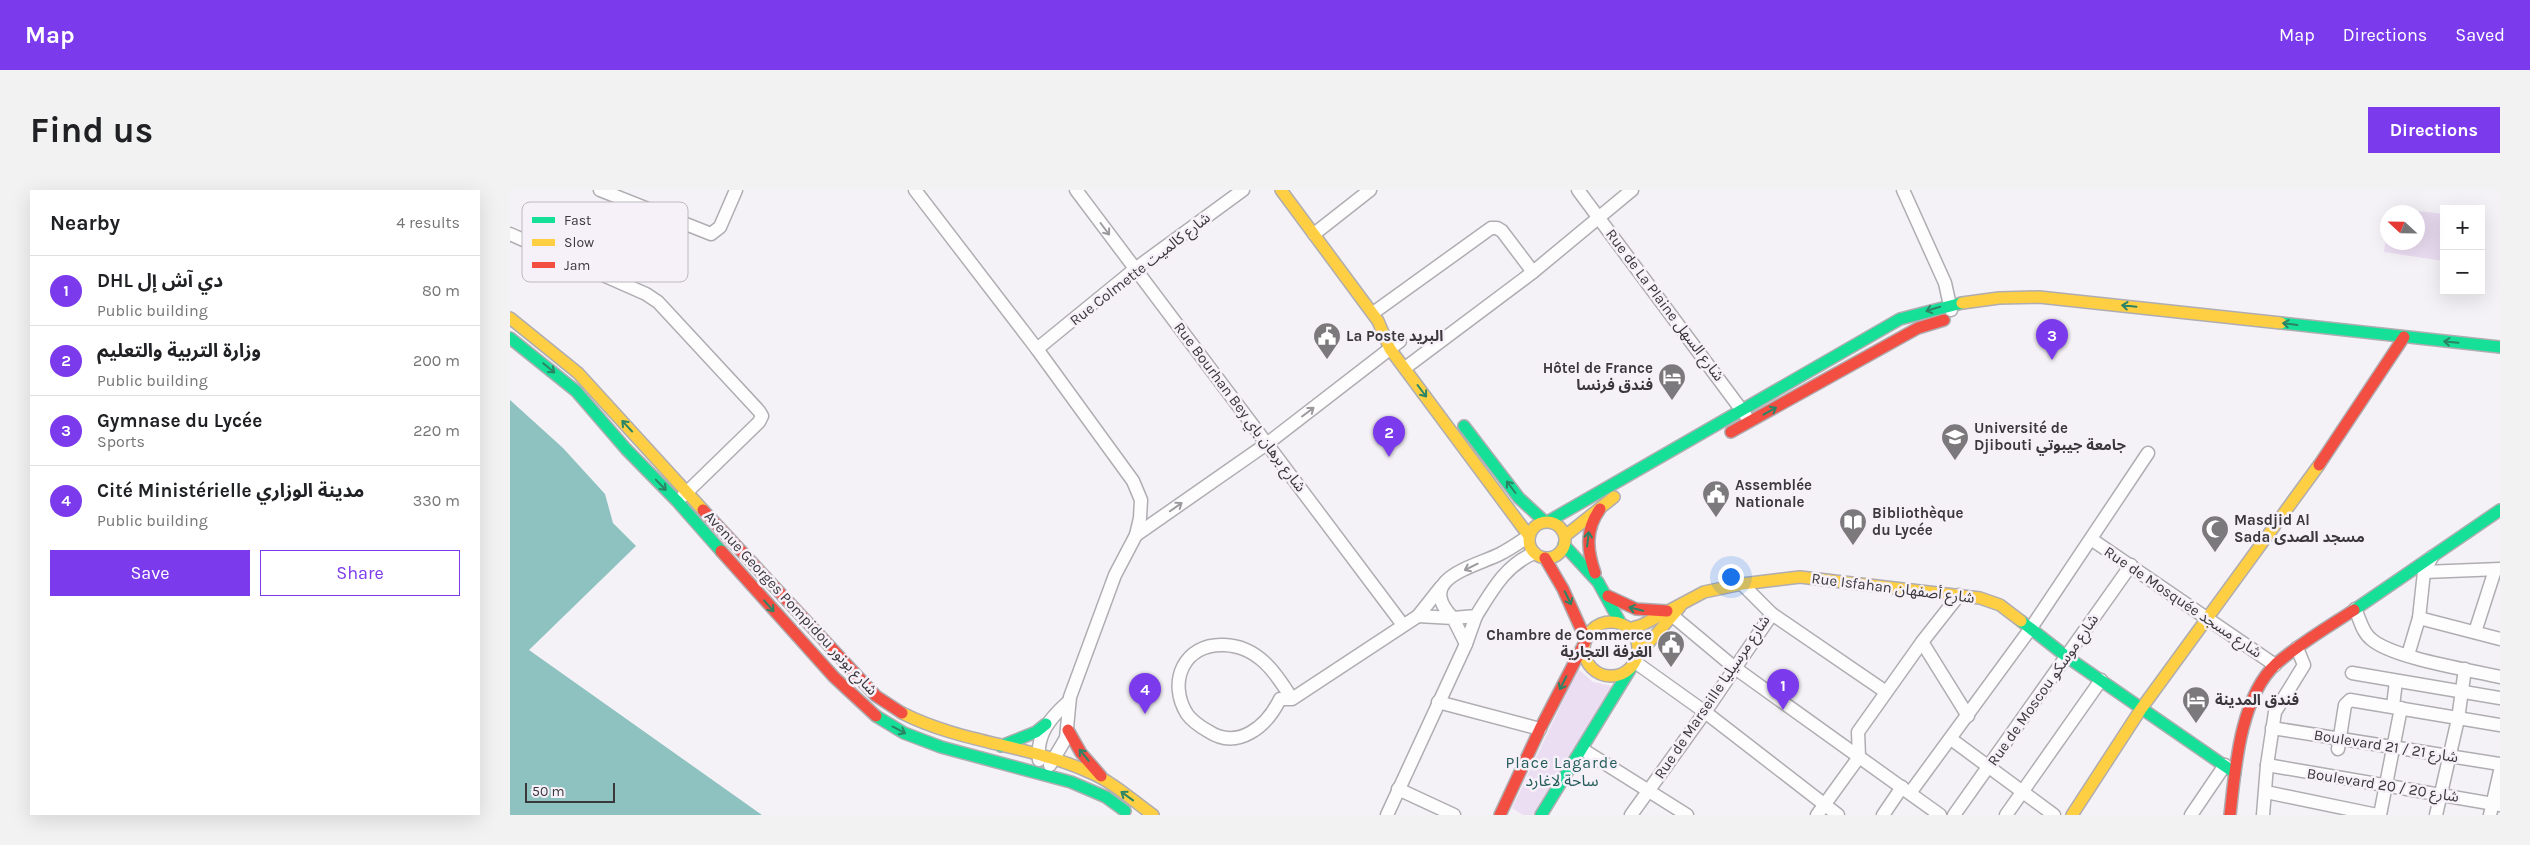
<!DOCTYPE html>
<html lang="en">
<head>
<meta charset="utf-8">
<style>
	:root { --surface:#fff; --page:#f2f2f2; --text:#202124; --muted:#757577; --line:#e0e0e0; --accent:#7c3aed }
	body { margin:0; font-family:Karla,"Noto Sans Arabic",sans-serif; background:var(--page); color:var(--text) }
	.controls { position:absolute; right:15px; top:15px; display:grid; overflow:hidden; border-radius:0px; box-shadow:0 5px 20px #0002 }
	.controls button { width:45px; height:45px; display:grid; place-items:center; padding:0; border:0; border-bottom:1px solid var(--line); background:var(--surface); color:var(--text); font:25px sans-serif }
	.compass { position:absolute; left:1870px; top:15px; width:45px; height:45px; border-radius:50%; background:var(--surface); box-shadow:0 5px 20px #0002; rotate:292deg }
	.scale { position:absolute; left:15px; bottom:12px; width:90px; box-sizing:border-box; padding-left:5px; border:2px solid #3b383c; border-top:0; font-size:14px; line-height:18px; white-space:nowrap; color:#3b383c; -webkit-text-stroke:4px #f6f0f9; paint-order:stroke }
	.you { position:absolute; left:1220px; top:386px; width:18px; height:18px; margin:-12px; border:4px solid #fff; border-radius:50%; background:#1a73e8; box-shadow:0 0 0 8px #1a73e833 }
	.badge { display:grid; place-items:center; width:32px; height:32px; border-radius:50%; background:var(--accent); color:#fff; font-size:16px; font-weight:700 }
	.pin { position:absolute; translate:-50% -41px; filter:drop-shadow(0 1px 2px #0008) }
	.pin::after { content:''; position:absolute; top:26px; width:18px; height:15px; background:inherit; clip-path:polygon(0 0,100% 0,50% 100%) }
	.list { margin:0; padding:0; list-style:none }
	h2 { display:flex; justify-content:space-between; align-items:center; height:65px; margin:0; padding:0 20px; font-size:21px }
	h2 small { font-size:16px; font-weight:400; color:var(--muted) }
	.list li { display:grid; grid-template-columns:32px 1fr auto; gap:15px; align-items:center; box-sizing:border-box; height:70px; padding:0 20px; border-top:1px solid var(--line) }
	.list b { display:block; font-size:19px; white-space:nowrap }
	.list p { margin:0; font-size:16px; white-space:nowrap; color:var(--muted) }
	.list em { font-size:16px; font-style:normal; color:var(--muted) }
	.actions { display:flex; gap:10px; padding:15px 20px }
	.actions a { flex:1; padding:11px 0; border:1px solid var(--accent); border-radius:0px; text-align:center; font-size:18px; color:var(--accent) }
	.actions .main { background:var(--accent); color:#fff }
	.map { position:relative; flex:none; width:1990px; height:625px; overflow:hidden; border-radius:0px }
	header { display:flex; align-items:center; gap:30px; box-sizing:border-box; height:70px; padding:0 25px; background:var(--accent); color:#fff }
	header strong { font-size:24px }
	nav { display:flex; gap:28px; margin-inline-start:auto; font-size:18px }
	.intro { display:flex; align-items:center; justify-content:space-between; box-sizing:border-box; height:120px; padding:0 30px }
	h1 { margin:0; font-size:35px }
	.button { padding:12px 22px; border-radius:0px; background:var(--accent); color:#fff; font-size:18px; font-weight:700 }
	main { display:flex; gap:30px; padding:0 30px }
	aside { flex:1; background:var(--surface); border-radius:0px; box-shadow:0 5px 20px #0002 }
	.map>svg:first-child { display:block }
	.green { fill:#ebddf2 }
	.water { fill:#8ec2c0 }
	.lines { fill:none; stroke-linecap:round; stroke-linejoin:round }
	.street-casing { stroke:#afadb1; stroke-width:15 }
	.fast-casing { stroke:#afadb1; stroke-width:14 }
	.slow-casing { stroke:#afadb1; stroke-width:14 }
	.jam-casing { stroke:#afadb1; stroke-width:14 }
	.street { stroke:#fefdfe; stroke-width:12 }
	.fast { stroke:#16e098; stroke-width:11 }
	.slow { stroke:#ffcf43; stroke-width:11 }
	.jam { stroke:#f24e42; stroke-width:11 }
	.oneway { stroke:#9c9a9d }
	.oneway2 { stroke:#2a8465 }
	.labels { text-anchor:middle; stroke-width:5; stroke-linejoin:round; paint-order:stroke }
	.street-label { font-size:15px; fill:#3b383c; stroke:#f6f0f9 }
	.poi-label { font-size:15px; font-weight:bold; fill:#3b383c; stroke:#f6f0f9; text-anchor:start }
	.neighbourhood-label { font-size:16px; letter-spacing:1px; fill:#255e5b; stroke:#f6f0f9 }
	.key { fill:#f6f0f9; stroke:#beb9c0; stroke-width:1 }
	.key-label { font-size:14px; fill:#3b383c }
</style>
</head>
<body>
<header>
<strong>Map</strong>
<nav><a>Map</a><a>Directions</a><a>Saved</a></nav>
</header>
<div class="intro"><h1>Find us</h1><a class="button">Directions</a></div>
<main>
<aside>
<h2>Nearby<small>4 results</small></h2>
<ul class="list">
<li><span class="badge">1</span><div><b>DHL دي آش إل</b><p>Public building</p></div><em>80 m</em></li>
<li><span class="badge">2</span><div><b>وزارة التربية والتعليم</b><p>Public building</p></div><em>200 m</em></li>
<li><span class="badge">3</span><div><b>Gymnase du Lycée</b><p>Sports</p></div><em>220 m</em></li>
<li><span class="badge">4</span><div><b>Cité Ministérielle مدينة الوزاري</b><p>Public building</p></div><em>330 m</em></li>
</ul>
<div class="actions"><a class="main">Save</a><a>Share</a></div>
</aside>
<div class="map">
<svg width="1990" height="625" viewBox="0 0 1990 625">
	<rect width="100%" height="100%" fill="#f5f2f7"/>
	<g class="green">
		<path d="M 1880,18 L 1934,24 L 1934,71 L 1874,62 L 1877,38 L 1878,52 L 1908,52 L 1908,22 L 1880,22 Z"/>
		<path d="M 1068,479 L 1083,492 L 1102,496 L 1023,625 L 1013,625 L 1002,618 Z"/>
	</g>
	<path class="water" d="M 0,210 L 53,258 L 95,304 L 103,333 L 126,356 L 19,460 L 252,625 L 0,625 Z"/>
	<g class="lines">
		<g class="street-casing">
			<g id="street">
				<path d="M 90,0 L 201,44 L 210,37 L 226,0"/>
				<path d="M 405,0 L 527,159 L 623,291 L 631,310 L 630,328 L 626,345 L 605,385 L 560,507 L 556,548 L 540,575"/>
				<path d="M 566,0 L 893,435"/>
				<path d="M 1068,0 L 1236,226"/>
				<path d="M 1393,0 L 1435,93 L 1441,120"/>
				<path d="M 0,44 L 136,104 L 148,112 L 249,221 L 252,226 L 249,232 L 173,306"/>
				<path d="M 804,44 L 860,0"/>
				<path d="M 863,123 L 981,38 L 987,38 L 992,41 L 1023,82"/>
				<path d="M 527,159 L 625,79 L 733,0"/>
				<path d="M 895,178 L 1023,82 L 1122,0"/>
				<path d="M 626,345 L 758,253 L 890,151"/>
				<path d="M 1019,346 C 1010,352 1000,359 990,364 C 961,378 905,389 943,428 L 966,426 C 983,399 995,376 1024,363"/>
				<path d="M 1581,349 L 1765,475"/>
				<path d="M 1914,382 L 1990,379"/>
				<path d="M 1232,394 L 1262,424 L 1376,502"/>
				<path d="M 931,397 L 908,426 L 943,428 L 956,454 L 966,426"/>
				<path d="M 1845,419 C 1850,429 1852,442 1861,449 C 1882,468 1960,480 1990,487"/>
				<path d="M 1158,422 L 1225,478 L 1430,625"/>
				<path d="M 1909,428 L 1990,449"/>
				<path d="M 1965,442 L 1985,380"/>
				<path d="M 1412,452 L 1458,526"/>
				<path d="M 1898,465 L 1909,428 L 1914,382 L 1922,367"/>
				<path d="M 1125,472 L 1195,522 L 1328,625"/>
				<path d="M 1842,483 L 1990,508"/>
				<path d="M 782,509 C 766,483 748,456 714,455 C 674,453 657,492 677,524 C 682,531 691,537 698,541 C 728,561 757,536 770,509 L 782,509 L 908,426"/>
				<path d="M 928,512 L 1030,539"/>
				<path d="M 1883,516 L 1886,491"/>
				<path d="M 1762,538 L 1990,574"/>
				<path d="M 1441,549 L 1544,625"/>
				<path d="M 1072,559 L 1177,625"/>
				<path d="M 1828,559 L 1835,515 L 1840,510 L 1990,535"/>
				<path d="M 529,570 C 526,545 540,528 558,512"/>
				<path d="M 1757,575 L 1990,615"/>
				<path d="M 888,599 L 944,625"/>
				<path d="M 1756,602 L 1867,625"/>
				<path d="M 1400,603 L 1521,438 L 1638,263"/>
				<path d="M 877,625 L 956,454"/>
				<path d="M 1121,625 L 1195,522 L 1262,424"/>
				<path d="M 1307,625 L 1349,567 L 1348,542 L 1412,452 L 1449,405"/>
				<path d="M 1373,625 L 1392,597"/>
				<path d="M 1444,625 L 1621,375"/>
				<path d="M 1496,625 L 1591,490"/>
				<path d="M 1681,625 L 1715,575"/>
				<path d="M 1753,625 L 1757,575 L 1765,522 L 1794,475 L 1787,458"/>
				<path d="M 1870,625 L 1891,518"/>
				<path d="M 1926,625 L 1948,529 L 1955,479"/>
				<path d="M 1980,625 L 1990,581"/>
			</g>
		</g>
		<g class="fast-casing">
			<g id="fast">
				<path d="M 1771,133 L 1990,157"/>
				<path d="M 0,148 L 66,201 L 116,259 L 167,311 L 211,361"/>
				<path d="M 954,236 L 1009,308 L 1034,331"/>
				<path d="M 1039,331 L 1390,129 L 1452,113"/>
				<path d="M 1054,355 L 1088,392 L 1111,434"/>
				<path d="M 1844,420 L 1990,320"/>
				<path d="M 1511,431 L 1557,467 L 1725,583"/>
				<path d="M 366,526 L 394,543 L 431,557 L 561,592 L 596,607 L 615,621"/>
				<path d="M 491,556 L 526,542 L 536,534"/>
				<path d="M 1031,625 L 1121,478"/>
			</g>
		</g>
		<g class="slow-casing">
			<g id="slow">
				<path d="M 771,0 L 868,131 L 880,159 L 1019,346"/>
				<path d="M 1452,113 L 1489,108 L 1529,107 L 1771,133"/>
				<path d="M 0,128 L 68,183 L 193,320"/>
				<circle cx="1037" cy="350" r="18"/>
				<path d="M 1055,346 L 1104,307"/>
				<circle cx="1101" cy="459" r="27"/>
				<path d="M 1119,439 L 1132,435 L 1194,402 L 1232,394 L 1290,387 L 1470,408 L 1490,415 L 1511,431"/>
				<path d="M 1128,465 L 1170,417"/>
				<path d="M 392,523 C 451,553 519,555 579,582 C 603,592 622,610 643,625"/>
				<path d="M 1562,625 L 1631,519 L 1809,275"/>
			</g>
		</g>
		<g class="jam-casing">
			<g id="jam">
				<path d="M 1221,242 L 1408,138 L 1434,130"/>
				<path d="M 1809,275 L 1894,147"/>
				<path d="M 193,320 L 366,506 L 392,523"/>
				<path d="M 211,361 L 324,487 L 366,526"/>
				<path d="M 1085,383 C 1077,360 1075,340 1090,319"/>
				<path d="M 1098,406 L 1126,419 L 1157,421"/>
				<path d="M 558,540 L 571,563 L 591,586"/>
				<path d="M 990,625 L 1030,539 L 1076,450 L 1053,399 L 1035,368"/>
				<path d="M 1720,625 C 1725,580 1730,507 1766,474 C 1789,454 1818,437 1844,420"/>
			</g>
		</g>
		<use href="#street" class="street"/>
		<use href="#fast" class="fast"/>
		<use href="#slow" class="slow"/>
		<use href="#jam" class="jam"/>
	</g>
	<defs><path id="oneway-shaft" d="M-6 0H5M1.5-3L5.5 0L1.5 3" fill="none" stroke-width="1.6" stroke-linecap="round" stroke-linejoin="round" transform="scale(1.25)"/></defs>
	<g class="oneway">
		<use href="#oneway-shaft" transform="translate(595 39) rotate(53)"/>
		<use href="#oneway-shaft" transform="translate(798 222) rotate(-37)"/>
		<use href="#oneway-shaft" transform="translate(666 317) rotate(-35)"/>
		<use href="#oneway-shaft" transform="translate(961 377) rotate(154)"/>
	</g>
	<g class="oneway2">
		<use href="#oneway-shaft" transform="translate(1619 116) rotate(-174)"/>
		<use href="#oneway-shaft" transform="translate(1423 119) rotate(163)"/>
		<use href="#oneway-shaft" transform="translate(1780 134) rotate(-173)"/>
		<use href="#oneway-shaft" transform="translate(1941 152) rotate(-175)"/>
		<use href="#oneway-shaft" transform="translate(39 178) rotate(40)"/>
		<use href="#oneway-shaft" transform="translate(912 201) rotate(53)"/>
		<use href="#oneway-shaft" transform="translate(1260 221) rotate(-29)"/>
		<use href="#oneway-shaft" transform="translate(117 236) rotate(-133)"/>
		<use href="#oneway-shaft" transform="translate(151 295) rotate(46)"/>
		<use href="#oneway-shaft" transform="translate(1001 297) rotate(-127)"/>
		<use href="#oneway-shaft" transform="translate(1078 349) rotate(-83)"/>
		<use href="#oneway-shaft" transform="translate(1058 408) rotate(64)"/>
		<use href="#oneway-shaft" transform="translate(259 416) rotate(49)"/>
		<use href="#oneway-shaft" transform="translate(1126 419) rotate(-167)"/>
		<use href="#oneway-shaft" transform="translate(1053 493) rotate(117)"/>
		<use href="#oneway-shaft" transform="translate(389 540) rotate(28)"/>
		<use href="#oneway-shaft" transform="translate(574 565) rotate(-129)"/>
		<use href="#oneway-shaft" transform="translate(617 606) rotate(-144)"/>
	</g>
	<defs>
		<g id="civic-pin" transform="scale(1.4375)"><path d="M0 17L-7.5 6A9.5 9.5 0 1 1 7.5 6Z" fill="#7c797d" stroke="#f6f0f9"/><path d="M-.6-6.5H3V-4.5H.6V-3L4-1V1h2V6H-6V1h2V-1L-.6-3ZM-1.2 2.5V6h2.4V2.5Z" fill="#fff"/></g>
		<g id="hotel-pin" transform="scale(1.4375)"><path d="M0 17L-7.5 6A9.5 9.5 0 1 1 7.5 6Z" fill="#7c797d" stroke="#f6f0f9"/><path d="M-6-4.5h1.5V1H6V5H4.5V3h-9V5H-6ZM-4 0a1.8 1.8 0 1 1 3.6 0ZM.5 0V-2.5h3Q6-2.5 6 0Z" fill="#fff"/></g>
		<g id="university-pin" transform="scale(1.4375)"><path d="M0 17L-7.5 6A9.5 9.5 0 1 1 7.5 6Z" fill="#7c797d" stroke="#f6f0f9"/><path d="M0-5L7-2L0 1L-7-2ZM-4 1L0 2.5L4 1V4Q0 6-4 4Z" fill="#fff"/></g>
		<g id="library-pin" transform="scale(1.4375)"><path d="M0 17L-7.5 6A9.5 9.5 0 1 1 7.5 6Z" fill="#7c797d" stroke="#f6f0f9"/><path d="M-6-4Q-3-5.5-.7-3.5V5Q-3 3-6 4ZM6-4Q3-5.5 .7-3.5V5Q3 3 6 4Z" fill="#fff"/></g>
		<g id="mosque-pin" transform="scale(1.4375)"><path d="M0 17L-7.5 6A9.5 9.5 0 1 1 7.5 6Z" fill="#7c797d" stroke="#f6f0f9"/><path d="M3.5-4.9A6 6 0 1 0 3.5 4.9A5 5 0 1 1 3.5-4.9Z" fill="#fff"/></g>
	</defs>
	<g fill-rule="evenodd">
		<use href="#civic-pin" x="817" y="146"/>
		<use href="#hotel-pin" x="1162" y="187"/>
		<use href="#university-pin" x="1445" y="247"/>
		<use href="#civic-pin" x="1206" y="304"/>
		<use href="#library-pin" x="1343" y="332"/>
		<use href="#mosque-pin" x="1705" y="339"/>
		<use href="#civic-pin" x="1161" y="454"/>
		<use href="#hotel-pin" x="1686" y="510"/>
	</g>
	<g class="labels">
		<g class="street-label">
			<text transform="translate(630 79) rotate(-38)" y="5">Rue Colmette شارع كالميت</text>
			<text transform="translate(1155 115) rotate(53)" y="5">Rue de La Plaine شارع السهل</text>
			<text transform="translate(730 217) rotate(53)" y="5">Rue Bourhan Bey شارع برهان باي</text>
			<text transform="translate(1383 398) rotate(7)" y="5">Rue Isfahan شارع أصفهان</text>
			<text transform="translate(1673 412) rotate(34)" y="5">Rue de Mosquée شارع مسجد</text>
			<text transform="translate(281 413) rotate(47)" y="5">Avenue Georges Pompidou شارع بونور</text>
			<text transform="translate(1533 500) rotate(-55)" y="5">Rue de Moscou شارع موسكو</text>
			<text transform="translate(1202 507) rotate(-56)" y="5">Rue de Marseille شارع مرسيليا</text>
			<text transform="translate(1876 556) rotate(9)" y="5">Boulevard 21 / شارع 21</text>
			<text transform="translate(1873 595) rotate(9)" y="5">Boulevard 20 / شارع 20</text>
		</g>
		<g class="poi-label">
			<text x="836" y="151">La Poste البريد</text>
			<text x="1143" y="183" text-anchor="end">Hôtel de France<tspan x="1143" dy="17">فندق فرنسا</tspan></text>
			<text x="1464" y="243">Université de<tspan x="1464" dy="17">Djibouti جامعة جيبوتي</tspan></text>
			<text x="1225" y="300">Assemblée<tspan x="1225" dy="17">Nationale</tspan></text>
			<text x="1362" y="328">Bibliothèque<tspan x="1362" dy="17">du Lycée</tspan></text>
			<text x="1724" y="335">Masdjid Al<tspan x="1724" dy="17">Sada مسجد الصدى</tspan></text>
			<text x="1142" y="450" text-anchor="end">Chambre de Commerce<tspan x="1142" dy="17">الغرفة التجارية</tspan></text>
			<text x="1705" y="515">فندق المدينة</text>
		</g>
		<g class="neighbourhood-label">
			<text x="1052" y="578">Place Lagarde<tspan x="1052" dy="18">ساحة لاغارد</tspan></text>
		</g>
	</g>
	<rect x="12" y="12" width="166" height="80" rx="8" class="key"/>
	<rect x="22" y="27" width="23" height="6" fill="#16e098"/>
	<rect x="22" y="49" width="23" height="7" fill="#ffcf43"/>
	<rect x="22" y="72" width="23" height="6" fill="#f24e42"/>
	<g class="key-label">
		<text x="54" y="35">Fast</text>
		<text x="54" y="57">Slow</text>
		<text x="54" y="80">Jam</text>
	</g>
</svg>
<div class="controls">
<button>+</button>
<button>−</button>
</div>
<svg class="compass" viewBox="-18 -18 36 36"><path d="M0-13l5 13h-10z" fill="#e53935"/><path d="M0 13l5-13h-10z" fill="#757577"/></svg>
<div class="scale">50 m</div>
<div class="you"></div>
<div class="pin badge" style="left:1273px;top:520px">1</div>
<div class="pin badge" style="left:879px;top:267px">2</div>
<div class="pin badge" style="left:1542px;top:170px">3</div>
<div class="pin badge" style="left:635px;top:524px">4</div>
</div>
</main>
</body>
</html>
